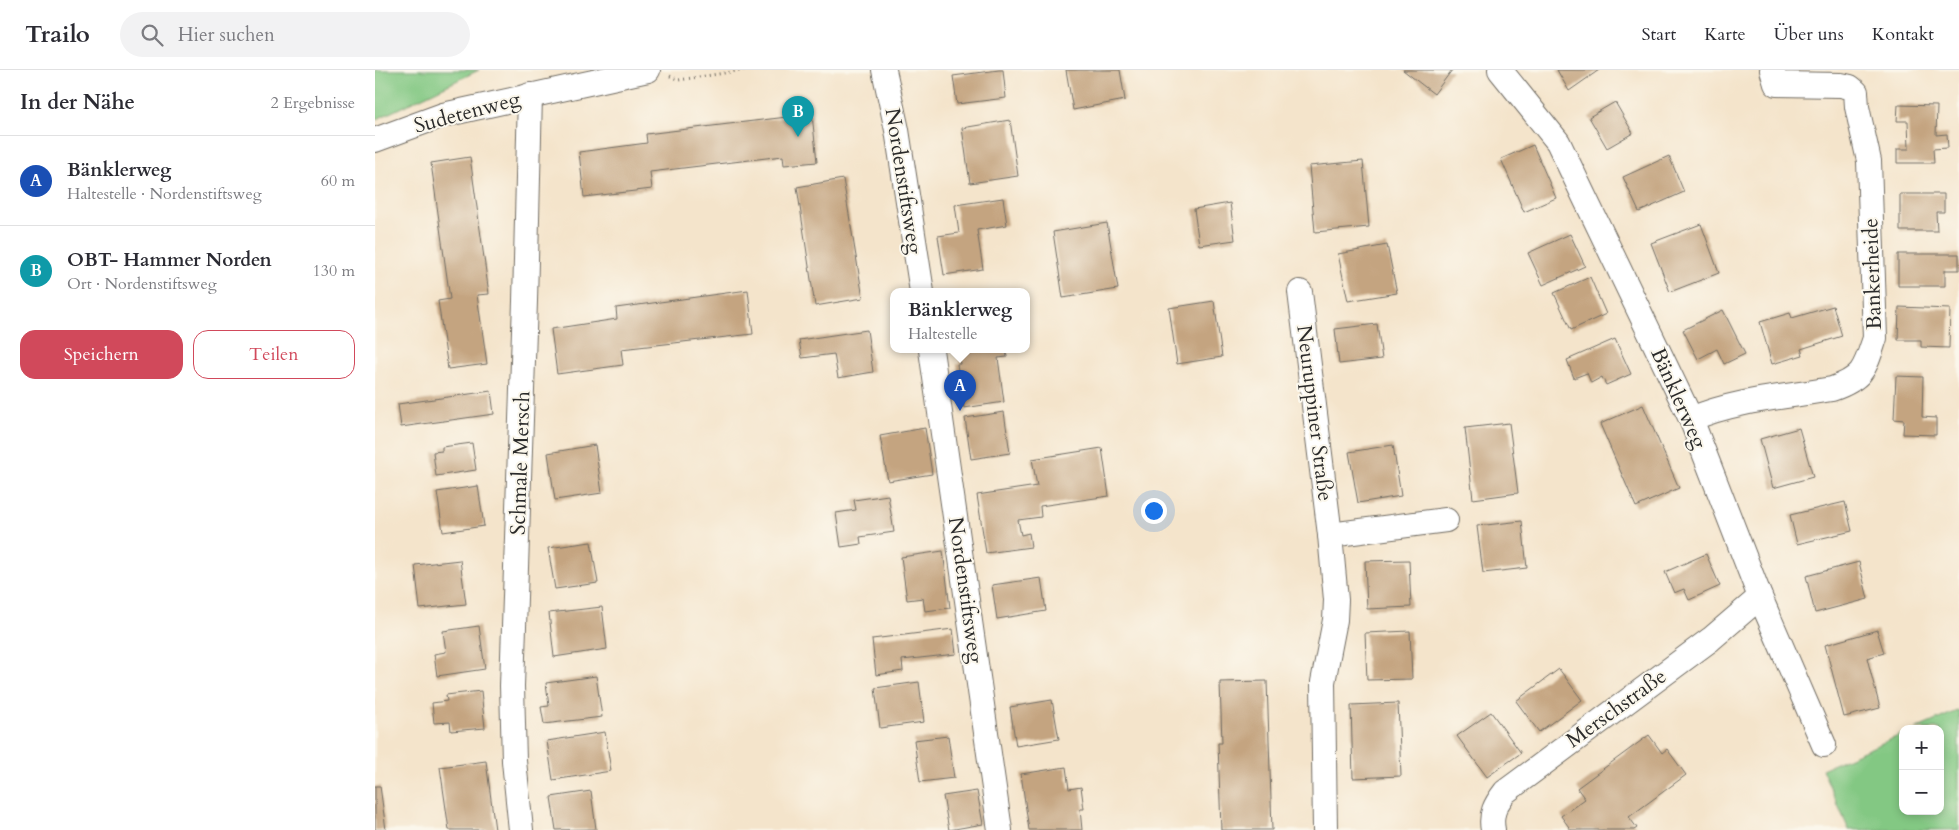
<!DOCTYPE html>
<html lang="de">
<head>
<meta charset="utf-8">
<style>
	:root { --surface:#fff; --page:#f2f2f3; --text:#2b2b33; --muted:#7c7c81; --line:#e1e1e2; --accent:#d1495b }
	body { margin:0; font-family:Cardo,serif; background:var(--page); color:var(--text) }
	.controls { position:absolute; right:15px; bottom:15px; display:grid; overflow:hidden; border-radius:10px; box-shadow:0 2px 8px #0003 }
	.controls button { width:45px; height:45px; display:grid; place-items:center; padding:0; border:0; border-bottom:1px solid var(--line); background:var(--surface); color:var(--text); font:25px sans-serif }
	.you { position:absolute; left:778px; top:440px; width:18px; height:18px; margin:-12px; border:4px solid #fff; border-radius:50%; background:#1a73e8; box-shadow:0 0 0 8px #1a73e833 }
	.badge { display:grid; place-items:center; width:32px; height:32px; border-radius:50%; background:var(--accent); color:#fff; font-size:16px; font-weight:700 }
	.pin { position:absolute; translate:-50% -41px; filter:drop-shadow(0 1px 2px #0008) }
	.pin::after { content:''; position:absolute; top:26px; width:18px; height:15px; background:inherit; clip-path:polygon(0 0,100% 0,50% 100%) }
	.popup { position:absolute; left:515px; top:218px; width:140px; height:65px; box-sizing:border-box; display:grid; place-content:center; border-radius:10px; background:var(--surface); filter:drop-shadow(0 1px 4px #0005); font-size:16px; white-space:nowrap; color:var(--muted) }
	.popup b { font-size:19px; color:var(--text) }
	.popup::after { content:''; position:absolute; left:50%; top:100%; margin-left:-10px; border:10px solid transparent; border-top-color:var(--surface) }
	.list { margin:0; padding:0; list-style:none }
	h2 { display:flex; justify-content:space-between; align-items:center; height:65px; margin:0; padding:0 20px; font-size:21px }
	h2 small { font-size:16px; font-weight:400; color:var(--muted) }
	.list li { display:grid; grid-template-columns:32px 1fr auto; gap:15px; align-items:center; box-sizing:border-box; height:90px; padding:0 20px; border-top:1px solid var(--line) }
	.list b { display:block; font-size:19px; white-space:nowrap }
	.list p { margin:0; font-size:16px; white-space:nowrap; color:var(--muted) }
	.list em { font-size:16px; font-style:normal; color:var(--muted) }
	.actions { display:flex; gap:10px; padding:15px 20px }
	.actions a { flex:1; padding:11px 0; border:1px solid var(--accent); border-radius:15px; text-align:center; font-size:18px; color:var(--accent) }
	.actions .main { background:var(--accent); color:#fff }
	.icon { flex:none; width:28px; height:28px; fill:none; stroke:currentColor; stroke-width:2; stroke-linecap:round; stroke-linejoin:round }
	.map { position:relative; flex:none; width:1584px; height:760px; overflow:hidden }
	header { display:flex; align-items:center; gap:30px; box-sizing:border-box; height:70px; padding:0 25px; background:var(--surface); border-bottom:1px solid var(--line) }
	header strong { font-size:24px }
	nav { display:flex; gap:28px; margin-inline-start:auto; font-size:18px }
	.search { width:350px; height:45px; background:var(--page); display:flex; align-items:center; gap:12px; box-sizing:border-box; padding:0 18px; border-radius:28px; color:var(--muted); font-size:19px }
	main { display:flex }
	aside { flex:1; background:var(--surface) }
	.map>svg:first-child { display:block }
	.green { fill:#83c883; stroke:#577a57 }
	.building { fill:#c4a480 }
	.lines { fill:none; stroke-linecap:round; stroke-linejoin:round }
	.street-casing { stroke:#716c63; stroke-width:26 }
	.path { stroke:#716c63; stroke-width:3; stroke-dasharray:1 4; stroke-linecap:butt }
	.street { stroke:#fff; stroke-width:24 }
	.labels { text-anchor:middle; stroke-width:4; stroke-linejoin:round; paint-order:stroke }
	.street-label { font-size:21px; fill:#2b2b2b; stroke:#fbf7ec }
</style>
</head>
<body>
<header>
<strong>Trailo</strong>
<div class="search"><svg class="icon" aria-label="search" viewBox="0 0 24 24"><circle cx="10" cy="10" r="6"/><path d="M15 15l6 6"/></svg>Hier suchen</div>
<nav><a>Start</a><a>Karte</a><a>Über uns</a><a>Kontakt</a></nav>
</header>
<main>
<aside>
<h2>In der Nähe<small>2 Ergebnisse</small></h2>
<ul class="list">
<li><span class="badge" style="background:#1a4fb4">A</span><div><b>Bänklerweg</b><p>Haltestelle · Nordenstiftsweg</p></div><em>60 m</em></li>
<li><span class="badge" style="background:#0f9aa8">B</span><div><b>OBT- Hammer Norden</b><p>Ort · Nordenstiftsweg</p></div><em>130 m</em></li>
</ul>
<div class="actions"><a class="main">Speichern</a><a>Teilen</a></div>
</aside>
<div class="map">
<svg width="1584" height="760" viewBox="0 0 1584 760">
	<rect width="100%" height="100%" fill="#fbf7ec"/>
	<filter id="ink" filterUnits="userSpaceOnUse"><feTurbulence type="fractalNoise" baseFrequency=".02" numOctaves="2"/><feDisplacementMap in="SourceGraphic" scale="10" xChannelSelector="R" yChannelSelector="G"/><feConvolveMatrix kernelMatrix="1 2 1 2 8 2 1 2 1" color-interpolation-filters="sRGB"/></filter>
	<filter id="wash" filterUnits="userSpaceOnUse"><feTurbulence type="fractalNoise" baseFrequency=".0096" numOctaves="4" result="noise"/><feDisplacementMap in="SourceGraphic" scale="20" xChannelSelector="R" yChannelSelector="G"/><feGaussianBlur stdDeviation="1.12" result="paint"/><feColorMatrix in="noise" values="0 0 0 0 0 0 0 0 0 0 0 0 0 0 0 0 0 1.4 0 .05"/><feComposite in="paint" operator="in"/></filter>
	<g filter="url(#wash)">
		<rect width="100%" height="100%" fill="#f4e4cb"/>
		<g class="green">
			<path d="M 0,0 L 104,0 L 0,50 Z"/>
			<path d="M 1584,640 L 1584,760 L 1474,760 L 1447,699 L 1528,664 L 1528,741 L 1565,741 L 1565,659 L 1541,659 Z"/>
		</g>
		<g id="blocks">
			<g class="building">
				<path d="M 624,0 L 628,0 L 631,28 L 582,34 L 578,6 Z"/>
				<path d="M 691,0 L 745,0 L 750,30 L 698,40 Z"/>
				<path d="M 1028,0 L 1077,0 L 1059,24 Z"/>
				<path d="M 1182,0 L 1224,0 L 1194,21 Z"/>
				<path d="M 1240,32 L 1258,63 L 1232,78 L 1214,47 Z"/>
				<path d="M 1523,35 L 1562,36 L 1561,65 L 1572,64 L 1573,78 L 1558,79 L 1559,93 L 1522,93 L 1522,79 L 1534,79 L 1533,51 L 1522,51 Z"/>
				<path d="M 437,44 L 442,92 L 409,95 L 408,86 L 275,102 L 277,119 L 209,127 L 204,82 L 272,73 L 271,64 Z"/>
				<path d="M 635,50 L 643,106 L 595,113 L 587,58 Z"/>
				<path d="M 1158,75 L 1181,128 L 1149,142 L 1126,89 Z"/>
				<path d="M 1294,86 L 1309,122 L 1264,142 L 1248,107 Z"/>
				<path d="M 95,87 L 114,224 L 102,225 L 112,294 L 73,299 L 63,231 L 75,229 L 56,93 Z"/>
				<path d="M 988,91 L 994,157 L 940,162 L 934,96 Z"/>
				<path d="M 468,109 L 488,228 L 440,236 L 422,117 Z"/>
				<path d="M 1525,124 L 1569,124 L 1569,142 L 1561,142 L 1562,161 L 1525,161 Z"/>
				<path d="M 628,128 L 632,155 L 602,160 L 608,199 L 569,205 L 563,166 L 584,163 L 580,135 Z"/>
				<path d="M 855,133 L 860,170 L 824,175 L 819,139 Z"/>
				<path d="M 732,153 L 743,219 L 688,228 L 678,162 Z"/>
				<path d="M 1326,154 L 1344,203 L 1295,222 L 1276,173 Z"/>
				<path d="M 1195,164 L 1210,196 L 1168,215 L 1153,183 Z"/>
				<path d="M 1012,175 L 1022,223 L 973,231 L 963,184 Z"/>
				<path d="M 1523,184 L 1584,184 L 1584,200 L 1570,200 L 1570,216 L 1523,216 Z"/>
				<path d="M 1215,207 L 1231,244 L 1196,260 L 1179,223 Z"/>
				<path d="M 373,220 L 378,264 L 246,279 L 248,295 L 182,304 L 176,259 L 242,249 L 241,238 Z"/>
				<path d="M 839,231 L 847,287 L 802,294 L 794,238 Z"/>
				<path d="M 1458,236 L 1467,266 L 1426,279 L 1428,285 L 1397,294 L 1385,252 L 1415,243 L 1417,248 Z"/>
				<path d="M 1524,237 L 1575,239 L 1574,278 L 1546,277 L 1546,270 L 1523,270 Z"/>
				<path d="M 1348,240 L 1370,284 L 1349,294 L 1342,279 L 1323,289 L 1308,260 Z"/>
				<path d="M 1002,254 L 1007,289 L 964,294 L 960,259 Z"/>
				<path d="M 492,260 L 498,302 L 463,308 L 459,284 L 427,288 L 424,270 Z"/>
				<path d="M 1240,269 L 1256,304 L 1231,315 L 1227,307 L 1216,313 L 1212,303 L 1199,308 L 1192,290 Z"/>
				<path d="M 583,280 L 631,280 L 632,287 L 623,288 L 629,332 L 589,338 L 582,294 L 585,294 Z"/>
				<path d="M 1521,306 L 1548,307 L 1547,347 L 1561,348 L 1561,365 L 1528,364 L 1529,350 L 1519,349 Z"/>
				<path d="M 116,321 L 119,344 L 26,357 L 23,334 Z"/>
				<path d="M 1268,335 L 1304,418 L 1261,437 L 1225,354 Z"/>
				<path d="M 629,342 L 635,383 L 596,389 L 590,348 Z"/>
				<path d="M 1134,353 L 1143,423 L 1098,429 L 1090,358 Z"/>
				<path d="M 550,358 L 557,404 L 513,411 L 505,366 Z"/>
				<path d="M 1424,358 L 1438,407 L 1398,418 L 1385,369 Z"/>
				<path d="M 97,373 L 101,400 L 61,406 L 58,382 L 67,381 L 67,377 Z"/>
				<path d="M 220,375 L 227,423 L 180,430 L 173,383 Z"/>
				<path d="M 1018,375 L 1026,426 L 983,433 L 974,382 Z"/>
				<path d="M 727,378 L 734,426 L 665,436 L 666,447 L 643,450 L 646,465 L 654,463 L 656,477 L 611,483 L 602,425 L 662,416 L 657,389 Z"/>
				<path d="M 103,416 L 109,456 L 68,462 L 62,422 Z"/>
				<path d="M 513,425 L 519,462 L 485,467 L 486,474 L 466,477 L 461,443 L 481,440 L 479,430 Z"/>
				<path d="M 1470,432 L 1477,461 L 1422,474 L 1415,445 Z"/>
				<path d="M 1147,451 L 1152,498 L 1108,503 L 1102,456 Z"/>
				<path d="M 216,472 L 223,513 L 180,519 L 173,478 Z"/>
				<path d="M 568,481 L 575,538 L 550,541 L 548,528 L 532,530 L 526,487 Z"/>
				<path d="M 1331,484 L 1345,516 L 1314,530 L 1309,519 L 1299,523 L 1290,502 Z"/>
				<path d="M 85,490 L 91,534 L 45,539 L 40,495 Z"/>
				<path d="M 1034,490 L 1036,537 L 992,539 L 990,491 Z"/>
				<path d="M 1484,492 L 1493,529 L 1440,543 L 1431,506 Z"/>
				<path d="M 666,508 L 671,541 L 622,549 L 617,515 Z"/>
				<path d="M 227,537 L 232,579 L 179,587 L 174,543 Z"/>
				<path d="M 104,556 L 110,599 L 62,606 L 59,584 L 71,582 L 68,561 Z"/>
				<path d="M 578,559 L 581,584 L 527,590 L 528,601 L 501,605 L 497,569 Z"/>
				<path d="M 1502,560 L 1509,583 L 1492,588 L 1505,638 L 1469,647 L 1450,575 Z"/>
				<path d="M 1035,561 L 1037,609 L 992,610 L 990,563 Z"/>
				<path d="M 1184,599 L 1207,630 L 1164,662 L 1141,631 Z"/>
				<path d="M 221,606 L 227,647 L 169,654 L 166,637 L 174,636 L 171,613 Z"/>
				<path d="M 892,611 L 897,760 L 846,760 L 843,673 L 847,673 L 845,612 Z"/>
				<path d="M 544,612 L 549,652 L 505,658 L 500,618 Z"/>
				<path d="M 106,621 L 110,658 L 76,661 L 75,652 L 59,653 L 57,633 L 72,631 L 71,625 Z"/>
				<path d="M 677,630 L 684,669 L 641,676 L 635,637 Z"/>
				<path d="M 1023,633 L 1026,706 L 978,708 L 976,635 Z"/>
				<path d="M 1116,642 L 1146,683 L 1112,707 L 1082,666 Z"/>
				<path d="M 230,662 L 236,701 L 178,710 L 172,671 Z"/>
				<path d="M 1274,665 L 1287,683 L 1292,679 L 1311,705 L 1254,747 L 1262,758 L 1259,760 L 1196,760 L 1186,746 L 1210,729 L 1202,718 Z"/>
				<path d="M 573,666 L 579,708 L 545,712 L 539,670 Z"/>
				<path d="M 111,691 L 120,760 L 74,760 L 65,697 Z"/>
				<path d="M 691,697 L 694,719 L 706,717 L 709,739 L 705,739 L 707,760 L 654,760 L 646,704 Z"/>
				<path d="M 0,716 L 5,716 L 11,760 L 0,760 Z"/>
				<path d="M 216,721 L 221,759 L 181,760 L 176,727 Z"/>
				<path d="M 602,721 L 608,754 L 574,760 L 568,726 Z"/>
			</g>
		</g>
	</g>
	<g filter="url(#ink)">
		<use href="#blocks" fill-opacity="0" stroke="#716c63" stroke-width="1"/>
		<g class="lines">
			<g class="street-casing">
				<g id="street">
					<path d="M 509,0 L 522,60 L 547,222"/>
					<path d="M 1125,0 L 1183,72 L 1316,349 L 1385,527 L 1449,675"/>
					<path d="M 0,70 L 68,45 L 273,0"/>
					<path d="M 925,222 L 955,465 L 961,530 L 960,550 L 948,612 L 950,760"/>
					<path d="M 556,280 L 625,760"/>
					<path d="M 1316,349 C 1360,330 1410,327 1457,319 C 1489,308 1490,298 1500,268 L 1494,91 L 1482,37 L 1481,22 L 1475,17 L 1466,15 L 1401,14 L 1397,0"/>
					<path d="M 955,465 L 1071,450"/>
					<path d="M 146,760 L 139,691 L 137,616 L 150,231 L 155,25"/>
					<path d="M 1118,760 C 1115,744 1120,735 1130,722 L 1336,569 L 1385,527"/>
				</g>
			</g>
			<path class="path" d="M 295,6 L 304,10 L 369,0"/>
			<use href="#street" class="street"/>
		</g>
	</g>
	<g class="labels">
		<g class="street-label">
			<text transform="translate(92 42) rotate(-15)" y="7">Sudetenweg</text>
			<text transform="translate(529 111) rotate(81)" y="7">Nordenstiftsweg</text>
			<text transform="translate(1497 204) rotate(-92)" y="7">Bankerheide</text>
			<text transform="translate(1304 328) rotate(66)" y="7">Bänklerweg</text>
			<text transform="translate(940 343) rotate(83)" y="7">Neuruppiner Straße</text>
			<text transform="translate(145 393) rotate(-88)" y="7">Schmale Mersch</text>
			<text transform="translate(591 520) rotate(82)" y="7">Nordenstiftsweg</text>
			<text transform="translate(1241 638) rotate(-36)" y="7">Merschstraße</text>
		</g>
	</g>
</svg>
<div class="controls">
<button>+</button>
<button>−</button>
</div>
<div class="you"></div>
<div class="pin badge" style="left:585px;top:341px;background:#1a4fb4">A</div>
<div class="popup"><b>Bänklerweg</b>Haltestelle</div>
<div class="pin badge" style="left:423px;top:67px;background:#0f9aa8">B</div>
</div>
</main>
</body>
</html>
